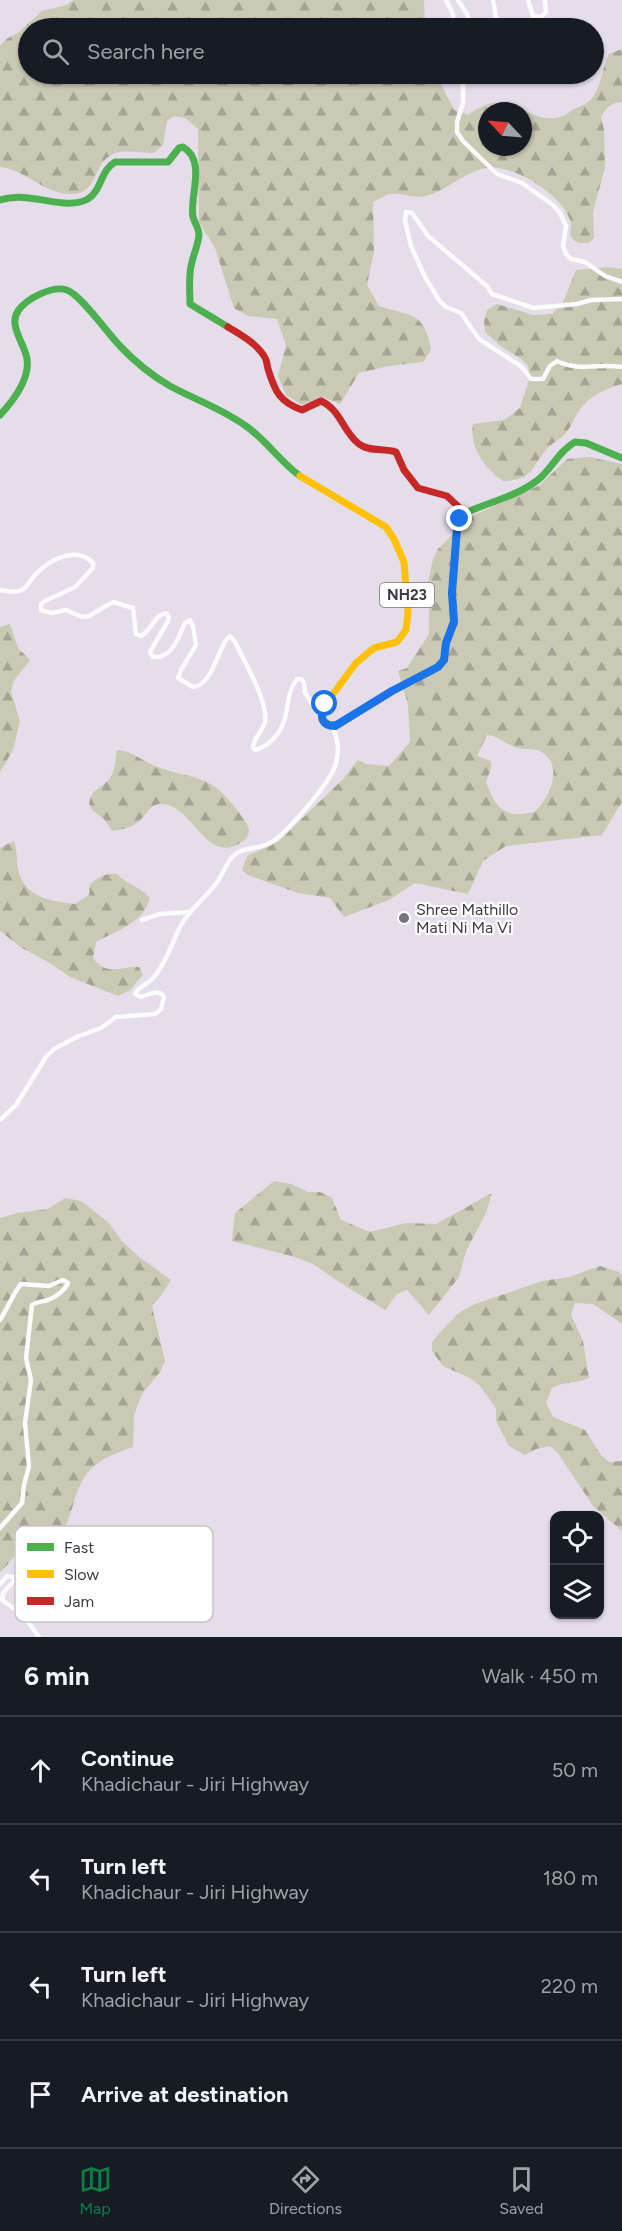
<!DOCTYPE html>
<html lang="en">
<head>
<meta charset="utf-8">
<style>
	:root { --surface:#171b24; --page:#20242c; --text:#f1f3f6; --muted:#9ea1a6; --line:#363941; --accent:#0b8043 }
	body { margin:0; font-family:Figtree,sans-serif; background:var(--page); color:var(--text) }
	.controls { position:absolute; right:18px; bottom:18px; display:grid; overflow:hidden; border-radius:12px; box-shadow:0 2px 4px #0004 }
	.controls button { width:54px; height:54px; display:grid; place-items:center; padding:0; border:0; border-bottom:2px solid var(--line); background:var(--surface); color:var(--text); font:30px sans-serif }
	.compass { position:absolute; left:478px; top:102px; width:54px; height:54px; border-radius:50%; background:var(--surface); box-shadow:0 2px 4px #0004; rotate:296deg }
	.stop { position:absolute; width:18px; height:18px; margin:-14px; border:4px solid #1a73e8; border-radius:50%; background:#fff }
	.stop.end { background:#1a73e8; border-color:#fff; box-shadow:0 2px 6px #0008 }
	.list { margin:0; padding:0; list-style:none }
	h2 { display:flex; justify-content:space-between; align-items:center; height:78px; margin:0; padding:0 24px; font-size:26px }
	h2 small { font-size:20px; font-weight:400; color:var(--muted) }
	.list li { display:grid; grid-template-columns:39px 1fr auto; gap:18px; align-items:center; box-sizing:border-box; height:108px; padding:0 24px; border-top:2px solid var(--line) }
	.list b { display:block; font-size:22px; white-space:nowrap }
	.list p { margin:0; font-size:20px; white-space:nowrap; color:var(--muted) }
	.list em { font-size:20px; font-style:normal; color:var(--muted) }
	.icon { flex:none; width:33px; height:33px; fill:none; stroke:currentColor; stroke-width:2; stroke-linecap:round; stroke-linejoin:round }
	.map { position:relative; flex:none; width:622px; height:1637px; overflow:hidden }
	.search { position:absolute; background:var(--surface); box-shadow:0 2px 4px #0004; left:18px; right:18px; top:18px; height:66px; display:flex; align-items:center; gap:15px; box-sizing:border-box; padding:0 21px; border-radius:33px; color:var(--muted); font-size:22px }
	.sheet { height:510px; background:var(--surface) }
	nav { display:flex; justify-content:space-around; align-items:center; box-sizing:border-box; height:84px; border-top:2px solid var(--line); background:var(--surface); font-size:16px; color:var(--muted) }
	nav a { display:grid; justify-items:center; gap:3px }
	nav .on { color:var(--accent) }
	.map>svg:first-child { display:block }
	.forest { fill:url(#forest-firs); fill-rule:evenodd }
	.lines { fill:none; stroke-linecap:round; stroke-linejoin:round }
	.street { stroke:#fbfafc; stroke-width:4.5 }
	.fast { stroke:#4caf50; stroke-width:7 }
	.slow { stroke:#ffc107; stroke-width:7 }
	.jam { stroke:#c62828; stroke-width:7 }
	.route { stroke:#1a73e8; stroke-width:8 }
	.poi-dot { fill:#7a737d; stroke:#fff; stroke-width:2 }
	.labels { text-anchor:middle; stroke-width:4.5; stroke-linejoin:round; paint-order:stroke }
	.shield { fill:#fff; stroke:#79757b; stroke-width:1.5 }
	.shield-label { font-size:15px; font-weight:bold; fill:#403a43 }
	.poi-label { font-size:16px; fill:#403a43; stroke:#fff; text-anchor:start }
	.key { fill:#fff; stroke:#c6c4c7; stroke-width:1.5 }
	.key-label { font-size:16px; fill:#403a43 }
</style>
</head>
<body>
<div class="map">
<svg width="622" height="1637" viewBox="0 0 622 1637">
	<defs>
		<pattern id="forest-firs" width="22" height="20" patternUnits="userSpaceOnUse" patternTransform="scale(1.5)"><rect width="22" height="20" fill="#cac9b4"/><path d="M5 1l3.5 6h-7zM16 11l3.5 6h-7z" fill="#a5a494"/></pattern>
	</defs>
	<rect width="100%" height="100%" fill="#e5dde9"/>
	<g class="forest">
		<path d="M 73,0 L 424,0 L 425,28 L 28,28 L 28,74 L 436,74 L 454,110 L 468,115 C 513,81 527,129 563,116 C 567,115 570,111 574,109 C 582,106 588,103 593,97 C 602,84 602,67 609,54 L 622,49 L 622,102 C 610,103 607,107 601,117 L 604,130 L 605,167 L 593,212 L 594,238 L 589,243 C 583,243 576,244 572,238 C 568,233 573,226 570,220 C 562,196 523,171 498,168 C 471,164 451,190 426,196 C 414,199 401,192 390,194 C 385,195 378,200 373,202 L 374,251 L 367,285 L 379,306 C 411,316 425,312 431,350 L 423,362 L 388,366 L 359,373 L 340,404 L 325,398 L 302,405 L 286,395 L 278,376 L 286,345 L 277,319 L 248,316 L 234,308 L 215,248 L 199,222 L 198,129 L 185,118 L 174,116 L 167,121 L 163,145 L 154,153 C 142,153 123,149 113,154 C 93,163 98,193 73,194 C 44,195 27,170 0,167 L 0,45 L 8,38 L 19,32 L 42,11 L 67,5 ZM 487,111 L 523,111 L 523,147 L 487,147 Z"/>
		<path d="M 608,267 L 622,269 L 622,384 C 604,389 587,397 577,414 C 573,421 569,431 562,437 C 556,442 549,445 544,452 C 530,471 531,480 503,481 C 485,468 469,448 473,424 L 504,420 L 520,408 L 530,377 L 528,366 L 521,359 L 502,347 L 485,332 L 484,321 L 487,310 L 497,304 L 533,315 L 552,314 L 563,302 L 576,270 Z"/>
		<path d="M 589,457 L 622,464 L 622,802 L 602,835 L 506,846 L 483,861 L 468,894 L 415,883 L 389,900 L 344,917 L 330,898 L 298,893 L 248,875 L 242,870 L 247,856 L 279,841 L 343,779 L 358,760 L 366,764 L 389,766 L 410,742 L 408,704 L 398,671 L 407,668 L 429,634 L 429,602 L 426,592 L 433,559 L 438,549 L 470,517 L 540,485 L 567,459 ZM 487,735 C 498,736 506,744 517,748 C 525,750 533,748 540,751 C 565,764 550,799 534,812 C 503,819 496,808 486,782 L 491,768 L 491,761 L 477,756 Z"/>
		<path d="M 10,624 L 18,648 L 30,660 L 13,682 L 11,692 L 20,721 L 13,750 L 0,772 L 0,627 Z"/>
		<path d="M 117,750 C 131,750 142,761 155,766 C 198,782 209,771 240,814 C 246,823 252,827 247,838 C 207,872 196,807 163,804 C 150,802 145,819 134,825 C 128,828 119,830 112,831 L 104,819 L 92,810 L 89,804 C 92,787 101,790 110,778 C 116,769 115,760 117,750 Z"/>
		<path d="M 14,841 C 18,853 16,859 18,869 C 24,898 51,901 75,904 L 89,895 L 90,884 C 99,877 105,873 117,874 C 127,885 140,886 150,898 C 143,924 117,930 96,942 L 93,958 C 107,977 119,966 139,967 L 143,975 L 130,990 L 118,996 L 70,977 L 50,963 L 22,948 L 0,931 L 0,848 Z"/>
		<path d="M 274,1181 L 291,1184 L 308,1192 L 320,1192 L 332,1198 L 341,1220 L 370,1232 L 406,1223 L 436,1224 L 492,1193 L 486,1213 L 466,1251 L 459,1277 L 429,1315 L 407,1290 L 397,1294 L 385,1310 L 339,1282 L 313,1264 L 291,1256 L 232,1241 L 235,1213 Z"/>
		<path d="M 65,1198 L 81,1201 L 108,1222 L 122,1241 L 138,1256 L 171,1280 L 160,1297 L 152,1306 L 165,1361 L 160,1372 L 142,1394 L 134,1415 L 133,1447 C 94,1461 84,1467 72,1508 C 69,1518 65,1531 58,1537 C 47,1545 35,1545 23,1550 C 15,1554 7,1566 0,1572 L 0,1218 L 17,1213 L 48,1209 Z"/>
		<path d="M 600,1266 L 619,1272 L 622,1276 L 622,1324 L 593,1304 L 575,1303 L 571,1315 L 583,1341 L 589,1378 C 576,1384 565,1381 552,1388 L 546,1403 L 553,1417 L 585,1430 L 601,1455 L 609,1462 L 622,1461 L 622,1531 L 593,1506 L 558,1453 L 550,1446 L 536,1449 L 525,1455 L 509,1446 L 496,1421 L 496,1408 L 480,1386 L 470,1378 L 443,1366 L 432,1351 L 432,1342 L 444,1328 L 460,1312 L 475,1304 L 542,1281 L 569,1277 Z"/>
	</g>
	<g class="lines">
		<g class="street">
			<path d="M 446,0 L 453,14 L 454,28"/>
			<path d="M 458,0 L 467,14 L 471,28"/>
			<path d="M 493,0 L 498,28"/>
			<path d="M 528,0 L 533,16 L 541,17 L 546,12 L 545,0"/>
			<path d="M 458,74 L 463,86 L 463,103 L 457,122 L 457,132 L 463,141 L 497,174 L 522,183 L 553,205 L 560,213 L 566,226 L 563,246 L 566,254 L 571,259 L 585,262 L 605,276 L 622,282"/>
			<path d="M 622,299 L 591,300 L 577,304 L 533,308 L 492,294 L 487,286 L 428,236 L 412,213 L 406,212 L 405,221 L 411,246 L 425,277 L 439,300 L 446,307 L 461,313 L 479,339 L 522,367 L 531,379 L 543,379 L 550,366 L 557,361 C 580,372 599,363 622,367"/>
			<path d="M 0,590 C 7,591 16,594 23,589 C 28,586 31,579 35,575 C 49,560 76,545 93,563 L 93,568 L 75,587 L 45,601 L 41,604 L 41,610 L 52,613 L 66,610 L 82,617 L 89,616 L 113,602 L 133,608 L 136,634 L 141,636 C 152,630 154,615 166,613 L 169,617 L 168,621 L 150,652 L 153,657 C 173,658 178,638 185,623 L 190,620 L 193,626 L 196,645 L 181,670 L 178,678 L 193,687 C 214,685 218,644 230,636 L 235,642 C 244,660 269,704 265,722 C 262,732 254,737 253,748 L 255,750 C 261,749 263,747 268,744 C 295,721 281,700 297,679 L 301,679 L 304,683 L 305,693 L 321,717"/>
			<path d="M 142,920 L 160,914 L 190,912"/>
			<path d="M 0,1120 L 16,1105 L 46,1057 L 54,1049 L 79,1036 L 101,1028 L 116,1017 L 155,1014 L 161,1009 L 164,997 C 158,988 149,995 141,997 L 135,994 C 139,986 149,984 155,976 C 167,961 172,943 180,927 C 189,909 207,897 218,881 C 223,873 226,864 232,857 C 242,846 258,850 270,843 C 286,834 329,784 335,766 C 340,753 338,738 332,726"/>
			<path d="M 0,1320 C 8,1308 12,1295 21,1284 L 49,1286 L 63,1280 L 68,1283 C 65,1290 56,1297 48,1300 C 42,1302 38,1301 32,1305 L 26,1358 L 31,1380 L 25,1423 L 29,1466 L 24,1485 L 22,1503 L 0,1528"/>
			<path d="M 0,1584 L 7,1576 L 13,1577 L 14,1581 L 3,1593 L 2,1600 L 23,1615 L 39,1637"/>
		</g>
		<g class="fast">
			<path d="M 0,200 C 31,190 63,212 88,199 C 102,190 100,171 115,162 L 168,162 L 179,148 L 183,147 C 207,161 189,197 193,217 C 195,224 199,228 199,235 C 198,245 194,253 192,262 C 188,275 190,291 190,304 L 228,327"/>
			<path d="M 0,415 C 13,401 30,379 27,359 C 25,344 8,326 18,311 C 26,299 52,285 67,290 C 81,295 108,334 120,346 C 135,362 151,375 170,386 C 194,399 220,408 243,424 C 265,438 279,461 300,476"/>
			<path d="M 330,725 L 339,724 L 392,691 L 438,667 L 444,660 L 446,643 L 454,622 L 452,593 L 457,528 L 460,519 L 465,513 C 489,502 518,496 539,479 C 552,468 559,451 575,442 L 586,443 L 622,458"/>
		</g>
		<path class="slow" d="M 300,476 L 386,527 L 394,539 L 404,562 L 408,612 L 406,630 L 397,642 L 374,648 L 356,663 L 322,709 L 322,720 L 330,725"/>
		<path class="jam" d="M 228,327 C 241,335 256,343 264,356 C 267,360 267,365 268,369 C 275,392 280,402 302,410 L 321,401 C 341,410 343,432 359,444 C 369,452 384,448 396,452 L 404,470 L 418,488 L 447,496 L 465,513"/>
	</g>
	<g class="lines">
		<path class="route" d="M 325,704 C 319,715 321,726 335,726 L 392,691 L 438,667 L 444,660 L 446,643 L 454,622 L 452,593 L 457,528 L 460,519"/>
	</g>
	<circle class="poi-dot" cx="404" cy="918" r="6"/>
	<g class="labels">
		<rect class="shield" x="380" y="583" width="54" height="24" rx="4.5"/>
		<g class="shield-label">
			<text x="407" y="600">NH23</text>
		</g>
		<g class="poi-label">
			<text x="416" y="915">Shree Mathillo<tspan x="416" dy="18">Mati Ni Ma Vi</tspan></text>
		</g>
	</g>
	<rect x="15" y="1526" width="198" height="96" rx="9" class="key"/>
	<rect x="27" y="1543" width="27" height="8" fill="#4caf50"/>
	<rect x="27" y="1570" width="27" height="8" fill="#ffc107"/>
	<rect x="27" y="1597" width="27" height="8" fill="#c62828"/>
	<g class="key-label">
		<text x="64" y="1553">Fast</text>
		<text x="64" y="1580">Slow</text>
		<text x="64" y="1607">Jam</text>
	</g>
</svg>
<div class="controls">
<button><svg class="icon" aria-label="locate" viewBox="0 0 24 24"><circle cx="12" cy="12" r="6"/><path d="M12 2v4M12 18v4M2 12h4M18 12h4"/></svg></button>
<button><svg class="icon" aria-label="layers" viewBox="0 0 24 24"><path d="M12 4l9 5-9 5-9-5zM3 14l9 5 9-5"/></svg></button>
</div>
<svg class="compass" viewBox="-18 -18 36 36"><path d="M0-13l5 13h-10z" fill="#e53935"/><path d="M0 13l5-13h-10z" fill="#9ea1a6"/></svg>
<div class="stop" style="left:325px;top:704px"></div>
<div class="stop end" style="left:460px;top:519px"></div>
<div class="search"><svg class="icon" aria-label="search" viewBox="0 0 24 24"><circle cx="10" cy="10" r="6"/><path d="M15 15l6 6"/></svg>Search here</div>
</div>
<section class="sheet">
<h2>6 min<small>Walk · 450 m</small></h2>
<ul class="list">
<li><svg class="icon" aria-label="ahead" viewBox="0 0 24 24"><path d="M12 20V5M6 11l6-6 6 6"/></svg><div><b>Continue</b><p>Khadichaur - Jiri Highway</p></div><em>50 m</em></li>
<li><svg class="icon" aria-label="left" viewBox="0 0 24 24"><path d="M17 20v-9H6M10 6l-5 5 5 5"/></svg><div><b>Turn left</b><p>Khadichaur - Jiri Highway</p></div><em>180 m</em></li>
<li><svg class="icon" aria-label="left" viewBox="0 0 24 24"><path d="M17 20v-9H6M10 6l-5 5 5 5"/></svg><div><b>Turn left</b><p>Khadichaur - Jiri Highway</p></div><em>220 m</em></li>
<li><svg class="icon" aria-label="arrive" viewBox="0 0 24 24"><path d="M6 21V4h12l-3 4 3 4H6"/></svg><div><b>Arrive at destination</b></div></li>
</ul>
</section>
<nav>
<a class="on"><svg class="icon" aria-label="map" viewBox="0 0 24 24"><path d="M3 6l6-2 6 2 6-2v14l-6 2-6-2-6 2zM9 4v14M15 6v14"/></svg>Map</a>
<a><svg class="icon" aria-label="directions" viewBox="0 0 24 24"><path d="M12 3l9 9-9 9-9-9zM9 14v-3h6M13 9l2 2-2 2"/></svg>Directions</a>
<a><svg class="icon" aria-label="saved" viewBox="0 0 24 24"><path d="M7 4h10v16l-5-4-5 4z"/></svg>Saved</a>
</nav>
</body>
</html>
